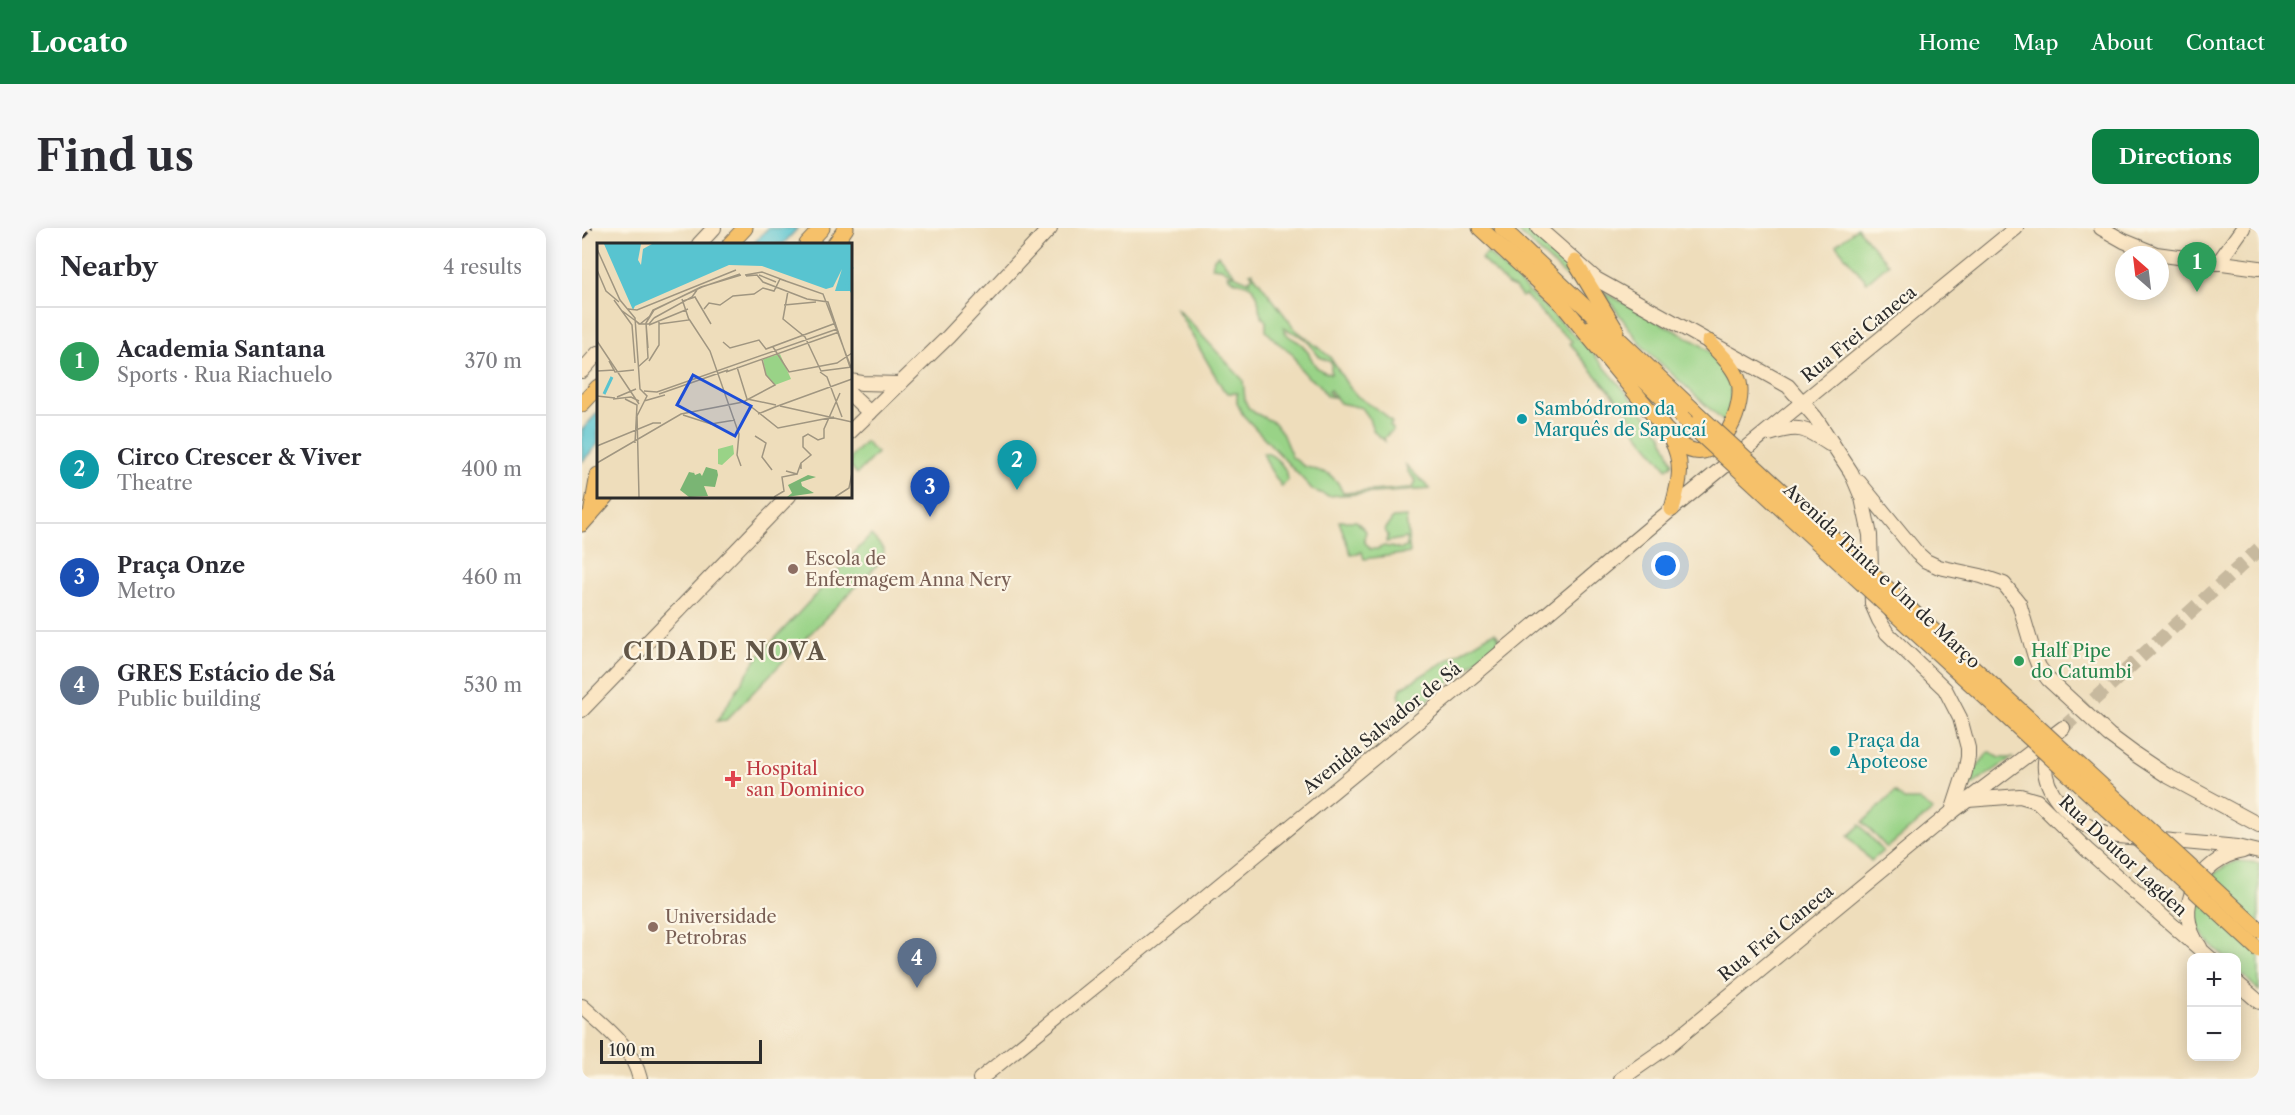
<!DOCTYPE html>
<html lang="en">
<head>
<meta charset="utf-8">
<style>
	:root { --surface:#fff; --page:#f7f7f7; --text:#2b2b33; --muted:#7c7c81; --line:#e1e1e2; --accent:#0b8043 }
	body { margin:0; font-family:"Libre Caslon Text",serif; background:var(--page); color:var(--text) }
	.controls { position:absolute; right:18px; bottom:18px; display:grid; overflow:hidden; border-radius:12px; box-shadow:0 3px 15px #0003 }
	.controls button { width:54px; height:54px; display:grid; place-items:center; padding:0; border:0; border-bottom:2px solid var(--line); background:var(--surface); color:var(--text); font:30px sans-serif }
	.compass { position:absolute; left:1533px; top:18px; width:54px; height:54px; border-radius:50%; background:var(--surface); box-shadow:0 3px 15px #0003; rotate:332deg }
	.scale { position:absolute; left:18px; bottom:15px; width:162px; box-sizing:border-box; padding-left:6px; border:3px solid #2b2b2b; border-top:0; font-size:16px; line-height:21px; white-space:nowrap; color:#2b2b2b; -webkit-text-stroke:4px #fcf5e5; paint-order:stroke }
	.you { position:absolute; left:1084px; top:338px; width:21px; height:21px; margin:-15px; border:4px solid #fff; border-radius:50%; background:#1a73e8; box-shadow:0 0 0 9px #1a73e833 }
	.badge { display:grid; place-items:center; width:39px; height:39px; border-radius:50%; background:var(--accent); color:#fff; font-size:20px; font-weight:700 }
	.pin { position:absolute; translate:-50% -50px; filter:drop-shadow(0 2px 3px #0008) }
	.pin::after { content:''; position:absolute; top:32px; width:21px; height:18px; background:inherit; clip-path:polygon(0 0,100% 0,50% 100%) }
	.list { margin:0; padding:0; list-style:none }
	h2 { display:flex; justify-content:space-between; align-items:center; height:78px; margin:0; padding:0 24px; font-size:26px }
	h2 small { font-size:20px; font-weight:400; color:var(--muted) }
	.list li { display:grid; grid-template-columns:39px 1fr auto; gap:18px; align-items:center; box-sizing:border-box; height:108px; padding:0 24px; border-top:2px solid var(--line) }
	.list b { display:block; font-size:22px; white-space:nowrap }
	.list p { margin:0; font-size:20px; white-space:nowrap; color:var(--muted) }
	.list em { font-size:20px; font-style:normal; color:var(--muted) }
	.map { position:relative; flex:none; width:1677px; height:851px; overflow:hidden; border-radius:12px }
	header { display:flex; align-items:center; gap:36px; box-sizing:border-box; height:84px; padding:0 30px; background:var(--accent); color:#fff }
	header strong { font-size:28px }
	nav { display:flex; gap:33px; margin-inline-start:auto; font-size:21px }
	.intro { display:flex; align-items:center; justify-content:space-between; box-sizing:border-box; height:144px; padding:0 36px }
	h1 { margin:0; font-size:42px }
	.button { padding:15px 27px; border-radius:12px; background:var(--accent); color:#fff; font-size:21px; font-weight:700 }
	main { display:flex; gap:36px; padding:0 36px }
	aside { flex:1; background:var(--surface); border-radius:12px; box-shadow:0 3px 15px #0003 }
	.map>svg:first-child { display:block }
	.green { fill:#99d387; stroke:#627f59; stroke-width:1.5; fill-rule:evenodd }
	.water { fill:#58c4d0; stroke:#42787e; stroke-width:1.5 }
	.lines { fill:none; stroke-linecap:round; stroke-linejoin:round }
	.secondary-tunnel { stroke:#c7b99e; stroke-width:14; stroke-dasharray:14 7; stroke-linecap:butt }
	.secondary-casing { stroke:#6f695d; stroke-width:16 }
	.primary-casing { stroke:#6f695d; stroke-width:17 }
	.secondary { stroke:#fbe6c4; stroke-width:14 }
	.primary { stroke:#f6c16b; stroke-width:15 }
	.rail { stroke:#2b2b2b; stroke-width:3; stroke-dasharray:9 4.5; stroke-linecap:butt }
	.primary-bridge-casing { stroke:#6f695d; stroke-width:17; stroke-linecap:butt }
	.primary-bridge { stroke:#f6c16b; stroke-width:15 }
	.culture-dot { fill:#0f9aa8; stroke:#fcf5e5; stroke-width:2 }
	.education-dot { fill:#8d6e63; stroke:#fcf5e5; stroke-width:2 }
	.leisure-dot { fill:#2e9e5b; stroke:#fcf5e5; stroke-width:2 }
	.health-dot { fill:#e0444e; stroke:#fcf5e5; stroke-width:2 }
	.labels { text-anchor:middle; stroke-width:4.5; stroke-linejoin:round; paint-order:stroke }
	.street-label { font-size:18px; fill:#2b2b2b; stroke:#fcf5e5 }
	.culture-label { font-size:18px; fill:#0d838f; stroke:#fcf5e5; text-anchor:start }
	.education-label { font-size:18px; fill:#785e54; stroke:#fcf5e5; text-anchor:start }
	.leisure-label { font-size:18px; fill:#27864d; stroke:#fcf5e5; text-anchor:start }
	.health-label { font-size:18px; fill:#be3a42; stroke:#fcf5e5; text-anchor:start }
	.district-label { font-size:24px; font-weight:bold; letter-spacing:1.5px; fill:#625647; stroke:#fcf5e5 }
	.inset-river { fill:none; stroke:#58c4d0; stroke-width:3 }
	.inset-road { fill:none; stroke:#a09681; stroke-width:1.5 }
	.view { fill:#1d4ed8; fill-opacity:0.15; stroke:#1d4ed8; stroke-width:3 }
	.inset-edge { fill:none; stroke:#2b2b2b; stroke-width:3 }
</style>
</head>
<body>
<header>
<strong>Locato</strong>
<nav><a>Home</a><a>Map</a><a>About</a><a>Contact</a></nav>
</header>
<div class="intro"><h1>Find us</h1><a class="button">Directions</a></div>
<main>
<aside>
<h2>Nearby<small>4 results</small></h2>
<ul class="list">
<li><span class="badge" style="background:#2e9e5b">1</span><div><b>Academia Santana</b><p>Sports · Rua Riachuelo</p></div><em>370 m</em></li>
<li><span class="badge" style="background:#0f9aa8">2</span><div><b>Circo Crescer &amp; Viver</b><p>Theatre</p></div><em>400 m</em></li>
<li><span class="badge" style="background:#1a4fb4">3</span><div><b>Praça Onze</b><p>Metro</p></div><em>460 m</em></li>
<li><span class="badge" style="background:#5c6f8a">4</span><div><b>GRES Estácio de Sá</b><p>Public building</p></div><em>530 m</em></li>
</ul>
</aside>
<div class="map">
<svg width="1677" height="851" viewBox="0 0 1677 851">
	<rect width="100%" height="100%" fill="#fcf5e5"/>
	<filter id="ink" filterUnits="userSpaceOnUse"><feTurbulence type="fractalNoise" baseFrequency=".0167" numOctaves="2"/><feDisplacementMap in="SourceGraphic" scale="12" xChannelSelector="R" yChannelSelector="G"/><feConvolveMatrix kernelMatrix="1 2 1 2 8 2 1 2 1" color-interpolation-filters="sRGB"/></filter>
	<filter id="wash" filterUnits="userSpaceOnUse"><feTurbulence type="fractalNoise" baseFrequency=".008" numOctaves="4" result="noise"/><feDisplacementMap in="SourceGraphic" scale="24" xChannelSelector="R" yChannelSelector="G"/><feGaussianBlur stdDeviation="1.35" result="paint"/><feColorMatrix in="noise" values="0 0 0 0 0 0 0 0 0 0 0 0 0 0 0 0 0 1.4 0 .05"/><feComposite in="paint" operator="in"/></filter>
	<g filter="url(#wash)">
		<rect width="100%" height="100%" fill="#edb"/>
		<g class="green">
			<path d="M 932,0 L 948,0 L 983,33 L 1009,71 Z"/>
			<path d="M 1275,0 L 1306,36 L 1285,54 L 1254,17 Z"/>
			<path d="M 906,25 L 1008,122 L 1073,198 L 1080,207 L 1091,235 L 1085,241 L 1053,202 L 1051,193 L 1044,182 L 996,126 L 988,115 L 990,113 L 970,96 L 943,67 L 940,69 L 933,60 L 926,57 L 899,31 Z"/>
			<path d="M 636,27 L 654,48 L 668,54 L 667,52 L 671,48 L 668,45 L 670,44 L 713,101 L 748,129 L 765,156 L 775,168 L 802,186 L 810,195 L 808,198 L 811,202 L 802,210 L 803,213 L 792,204 L 786,188 L 780,180 L 758,175 L 748,162 L 746,164 L 751,169 L 744,168 L 737,156 L 727,150 L 718,140 L 710,125 L 696,115 L 684,103 L 684,93 C 673,85 680,73 673,63 C 666,52 652,57 645,47 L 652,47 L 639,40 L 630,39 L 632,30 ZM 701,99 C 708,105 717,105 723,111 C 735,121 730,128 749,134 L 749,146 C 728,141 733,131 722,119 C 715,110 705,112 701,99 Z"/>
			<path d="M 1020,63 L 1119,117 C 1145,136 1157,164 1142,194 L 1061,119 Z"/>
			<path d="M 593,78 L 661,152 L 663,172 L 666,179 L 673,185 L 693,195 L 700,205 L 710,229 L 722,238 L 747,246 L 756,255 L 761,265 L 831,260 L 834,253 L 826,244 L 824,237 L 848,261 L 746,268 L 731,262 L 661,187 L 655,175 L 655,165 L 646,165 L 641,161 Z"/>
			<path d="M 283,214 L 295,225 L 275,246 L 269,239 L 269,229 Z"/>
			<path d="M 681,225 C 692,225 705,240 706,251 L 700,259 L 688,241 Z"/>
			<path d="M 824,289 L 828,325 L 782,331 L 780,324 L 769,327 L 757,293 L 774,293 L 784,303 L 782,313 L 788,321 L 795,321 L 802,318 L 819,321 L 825,319 L 824,310 L 804,314 L 806,308 L 803,302 L 811,290 Z"/>
			<path d="M 289,307 L 302,321 L 301,331 L 144,492 L 135,493 L 175,430 Z"/>
			<path d="M 913,405 L 917,410 L 915,416 L 835,481 L 829,482 L 822,478 L 817,468 L 819,460 L 907,407 Z"/>
			<path d="M 1407,524 L 1418,530 L 1430,530 L 1387,559 L 1392,542 Z"/>
			<path d="M 1313,564 L 1322,572 L 1337,572 L 1351,582 L 1305,620 L 1281,594 Z"/>
			<path d="M 1278,597 L 1301,623 L 1289,633 L 1266,608 Z"/>
			<path d="M 1656,633 L 1677,635 L 1677,763 L 1655,741 L 1654,730 L 1643,729 C 1636,723 1628,717 1623,710 C 1599,678 1625,642 1656,633 Z"/>
		</g>
		<g class="water">
			<path d="M 186,0 L 216,0 L 201,16 L 171,16 Z"/>
			<path d="M 16,184 L 16,216 L 0,234 L 0,202 Z"/>
		</g>
	</g>
	<g filter="url(#ink)">
		<g class="lines">
			<path class="secondary-tunnel" d="M 1481,500 L 1677,321"/>
			<g class="secondary-casing">
				<g id="secondary">
					<path d="M 956,0 L 1014,51 L 1206,158 L 1233,189 L 1269,244 L 1280,270 L 1288,307 L 1290,376 L 1297,392 L 1305,405 L 1363,461 L 1378,490 L 1386,520 L 1386,529 L 1383,544 L 1370,584"/>
					<path d="M 1519,0 L 1542,13 L 1574,26 L 1677,40"/>
					<path d="M 117,16 L 132,0"/>
					<path d="M 1636,35 L 1661,0"/>
					<path d="M 0,143 L 16,125"/>
					<path d="M 268,153 L 280,155 L 318,156"/>
					<path d="M 268,166 L 288,185"/>
					<path d="M 268,204 L 366,109 L 468,0"/>
					<path d="M 1187,206 C 1216,197 1222,199 1247,216"/>
					<path d="M 1277,254 L 1335,325 L 1344,333 L 1357,339 L 1399,348 L 1422,356 L 1437,375 L 1453,429 L 1457,439 L 1466,451 L 1527,507 L 1554,527 L 1584,547 L 1677,597"/>
					<path d="M 0,482 L 207,268"/>
					<path d="M 1467,518 C 1450,560 1490,594 1526,607 L 1656,619 L 1677,624"/>
					<path d="M 1386,572 L 1438,568 L 1455,573 L 1505,622 L 1628,730"/>
					<path d="M 1618,719 C 1589,681 1617,630 1661,623"/>
					<path d="M 1654,754 L 1677,774"/>
					<path d="M 0,778 C 24,800 50,818 58,851"/>
					<path d="M 398,851 L 594,693 L 879,458 L 1090,281 L 1434,0"/>
					<path d="M 1039,851 L 1085,819 L 1370,584 L 1481,500"/>
				</g>
			</g>
			<g class="primary-casing">
				<g id="primary">
					<path d="M 898,0 L 981,76"/>
					<path d="M 920,0 L 1119,189"/>
					<path d="M 148,16 L 163,0"/>
					<path d="M 225,16 L 240,0"/>
					<path d="M 253,16 L 264,0"/>
					<path d="M 993,34 L 1034,102"/>
					<path d="M 975,70 L 1083,201 C 1091,209 1100,221 1112,223 C 1142,229 1163,178 1157,154 C 1152,138 1138,126 1127,114"/>
					<path d="M 1008,100 L 1101,190"/>
					<path d="M 0,176 L 16,159"/>
					<path d="M 1089,211 C 1103,236 1097,256 1090,281"/>
					<path d="M 9,286 L 16,247"/>
					<path d="M 0,296 L 25,268"/>
				</g>
			</g>
			<use href="#secondary" class="secondary"/>
			<use href="#primary" class="primary"/>
			<path class="rail" d="M 0,11 L 10,0"/>
			<g class="primary-bridge-casing">
				<g id="primary-bridge">
					<path d="M 1119,189 L 1677,702"/>
					<path d="M 1101,190 L 1677,722"/>
				</g>
			</g>
			<use href="#primary-bridge" class="primary-bridge"/>
		</g>
	</g>
	<g class="culture-dot">
		<circle cx="940" cy="191" r="6"/>
		<circle cx="1253" cy="523" r="6"/>
	</g>
	<g class="education-dot">
		<circle cx="211" cy="341" r="6"/>
		<circle cx="71" cy="699" r="6"/>
	</g>
	<circle class="leisure-dot" cx="1437" cy="433" r="6"/>
	<path class="health-dot" d="M148 542h6v6h6v6h-6v6h-6v-6h-6v-6h6z"/>
	<g class="labels">
		<g class="street-label">
			<text transform="translate(1277 106) rotate(-39)" y="6">Rua Frei Caneca</text>
			<text transform="translate(1300 348) rotate(43)" y="6">Avenida Trinta e Um de Março</text>
			<text transform="translate(800 500) rotate(-39)" y="6">Avenida Salvador de Sá</text>
			<text transform="translate(1541 628) rotate(43)" y="6">Rua Doutor Lagden</text>
			<text transform="translate(1194 705) rotate(-39)" y="6">Rua Frei Caneca</text>
		</g>
		<g class="culture-label">
			<text x="952" y="187">Sambódromo da<tspan x="952" dy="21">Marquês de Sapucaí</tspan></text>
			<text x="1265" y="519">Praça da<tspan x="1265" dy="21">Apoteose</tspan></text>
		</g>
		<g class="education-label">
			<text x="223" y="337">Escola de<tspan x="223" dy="21">Enfermagem Anna Nery</tspan></text>
			<text x="83" y="695">Universidade<tspan x="83" dy="21">Petrobras</tspan></text>
		</g>
		<g class="leisure-label">
			<text x="1449" y="429">Half Pipe<tspan x="1449" dy="21">do Catumbi</tspan></text>
		</g>
		<g class="health-label">
			<text x="164" y="547">Hospital<tspan x="164" dy="21">san Dominico</tspan></text>
		</g>
		<g class="district-label">
			<text x="143" y="432">CIDADE NOVA</text>
		</g>
	</g>
	<g transform="translate(15 15)">
		<rect width="255" height="255" fill="#edb"/>
		<path d="M 183,111 L 194,136 L 178,142 L 169,132 L 166,116 ZM 136,202 L 137,211 L 125,222 L 121,221 L 121,206 Z" fill="#99d387"/>
		<path d="M 109,224 L 120,227 L 121,232 L 118,244 L 107,243 L 111,253 L 92,254 L 83,247 L 92,229 L 97,230 L 96,227 L 98,232 L 103,230 L 105,233 ZM 211,232 L 219,234 L 204,239 L 205,243 L 217,250 L 190,254 L 195,250 L 191,242 Z" fill="#7ab574"/>
		<path d="M 7,1 L 44,1 L 41,17 L 44,22 L 46,6 L 55,1 L 255,1 L 255,52 L 253,48 L 238,48 L 245,26 L 236,44 L 229,46 L 165,23 L 132,22 L 38,63 L 36,67 Z" fill="#58c4d0"/>
		<path class="inset-river" d="M 249,47 L 255,24M 7,151 L 15,134"/>
		<path class="inset-road" d="M 0,6 L 23,57 L 38,75 L 43,146 L 50,153 L 39,175M 0,27 L 9,48 L 22,59M 148,32 L 165,29 L 189,38M 162,32 L 179,39M 149,33 L 160,32 L 166,39 L 210,56 L 231,59 L 253,124M 191,48 L 186,76 L 208,94 L 224,128M 17,57 L 35,82 L 38,120M 86,58 L 98,54 L 114,81M 187,62 L 219,59M 31,66 L 40,67 L 139,27M 107,66 L 112,60 L 123,62 L 136,53 L 157,51 L 166,45 L 177,48 L 183,36 L 226,51 L 255,127M 24,67 L 43,81 L 53,73M 57,75 L 95,54 L 100,47M 37,76 L 42,81 L 52,81 L 57,75M 92,76 L 113,108 L 142,191 L 140,212 L 144,223M 62,81 L 92,77 L 85,56M 52,82 L 91,66M 0,98 L 42,161M 126,99 L 133,105 L 162,97 L 169,106 L 239,80M 176,104 L 192,129 L 240,120 L 255,110M 51,105 L 49,80 L 57,67 L 104,44 L 144,32M 12,118 L 18,129 L 37,127M 52,118 L 62,102 L 62,79M 41,124 L 51,115 L 49,80 L 56,67 L 105,44 L 143,31M 140,124 L 150,156M 0,128 L 18,127M 224,128 L 255,124M 129,129 L 242,89M 223,129 L 230,134 L 245,174M 47,148 L 60,149 L 240,86M 62,151 L 131,127M 0,153 L 18,155M 20,154 L 39,146M 16,156 L 34,154 L 42,158M 28,156 L 40,162 L 38,200M 150,156 L 179,162M 47,158 L 68,152M 147,158 L 181,185 L 237,174M 183,163 L 255,179M 178,164 L 255,136M 40,171 L 42,254M 161,171 L 178,164M 86,172 L 114,181 L 138,177M 158,193 L 169,200 L 165,214 L 175,227M 0,203 L 56,180 L 64,180M 0,220 L 84,171 L 146,159 L 178,142 L 169,132 L 165,116M 204,226 L 204,220 L 214,212 L 206,204 L 206,194 L 211,191 L 221,197 L 227,195 L 227,186 L 243,150M 189,228 L 200,231 L 204,220M 177,254 L 187,248 L 185,234 L 200,231M 238,254 L 252,245 L 255,230"/>
		<path class="view" d="M 96,132 L 154,163 L 138,193 L 80,162 Z"/>
		<rect width="255" height="255" class="inset-edge"/>
	</g>
</svg>
<div class="controls">
<button>+</button>
<button>−</button>
</div>
<svg class="compass" viewBox="-18 -18 36 36"><path d="M0-13l5 13h-10z" fill="#e53935"/><path d="M0 13l5-13h-10z" fill="#7c7c81"/></svg>
<div class="scale">100 m</div>
<div class="you"></div>
<div class="pin badge" style="left:1615px;top:64px;background:#2e9e5b">1</div>
<div class="pin badge" style="left:435px;top:262px;background:#0f9aa8">2</div>
<div class="pin badge" style="left:348px;top:289px;background:#1a4fb4">3</div>
<div class="pin badge" style="left:335px;top:760px;background:#5c6f8a">4</div>
</div>
</main>
</body>
</html>
